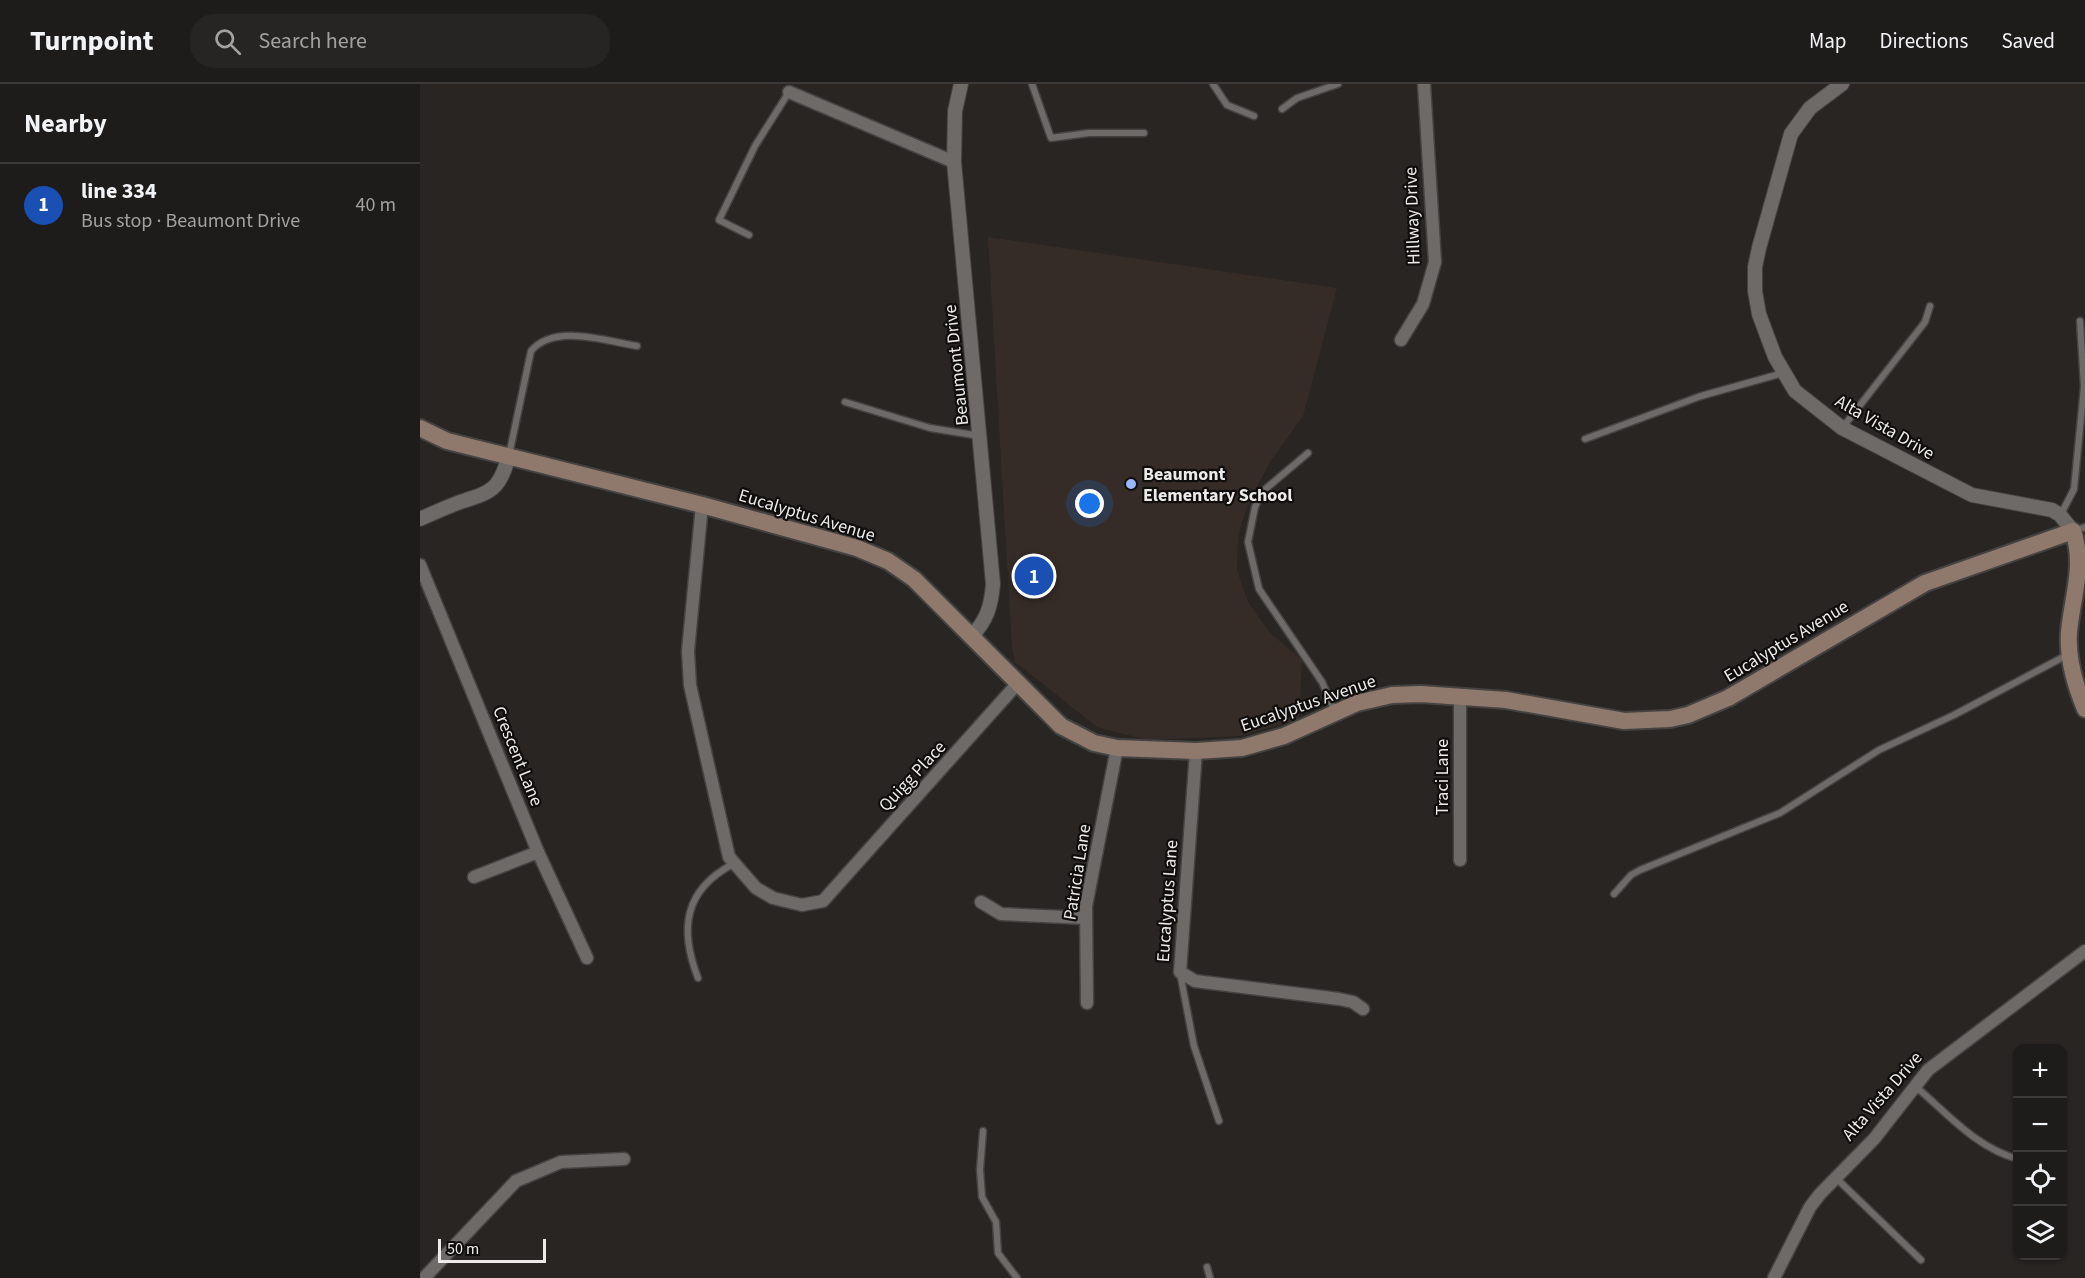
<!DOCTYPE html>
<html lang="en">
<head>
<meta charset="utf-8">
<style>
	:root { --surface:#1e1c1a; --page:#262523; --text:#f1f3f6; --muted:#a1a1a2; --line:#3c3a39; --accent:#0f766e }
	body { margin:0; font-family:"Source Sans 3",sans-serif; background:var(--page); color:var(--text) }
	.controls { position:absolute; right:18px; bottom:18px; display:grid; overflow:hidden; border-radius:12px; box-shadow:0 2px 4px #0004 }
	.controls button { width:54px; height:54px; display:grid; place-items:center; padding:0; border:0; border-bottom:2px solid var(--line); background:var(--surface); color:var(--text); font:30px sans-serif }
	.scale { position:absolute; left:18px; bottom:15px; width:108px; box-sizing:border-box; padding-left:6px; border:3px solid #edebe9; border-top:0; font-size:16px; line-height:21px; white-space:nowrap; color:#edebe9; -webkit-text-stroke:4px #0f0e0d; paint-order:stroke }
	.you { position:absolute; left:670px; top:420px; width:21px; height:21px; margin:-15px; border:4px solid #fff; border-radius:50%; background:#1a73e8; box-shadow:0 0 0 9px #1a73e833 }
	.badge { display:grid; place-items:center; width:39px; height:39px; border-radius:50%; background:var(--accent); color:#fff; font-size:20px; font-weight:700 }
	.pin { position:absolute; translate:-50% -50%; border:3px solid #fff; box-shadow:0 2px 6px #0006 }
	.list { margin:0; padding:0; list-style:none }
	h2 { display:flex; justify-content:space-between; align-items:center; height:78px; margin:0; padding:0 24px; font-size:26px }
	h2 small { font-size:20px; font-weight:400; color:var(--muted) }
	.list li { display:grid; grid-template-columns:39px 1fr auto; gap:18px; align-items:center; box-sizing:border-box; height:84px; padding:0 24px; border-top:2px solid var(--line) }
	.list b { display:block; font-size:22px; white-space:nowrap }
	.list p { margin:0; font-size:20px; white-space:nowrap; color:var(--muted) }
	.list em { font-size:20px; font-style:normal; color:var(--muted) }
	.icon { flex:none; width:33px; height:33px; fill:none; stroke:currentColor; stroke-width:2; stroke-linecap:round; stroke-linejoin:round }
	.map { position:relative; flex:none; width:1665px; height:1194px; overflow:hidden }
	header { display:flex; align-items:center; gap:36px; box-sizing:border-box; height:84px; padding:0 30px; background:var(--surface); border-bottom:2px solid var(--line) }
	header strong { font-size:28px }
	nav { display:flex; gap:33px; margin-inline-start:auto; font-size:21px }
	.search { width:420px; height:54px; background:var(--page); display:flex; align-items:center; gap:15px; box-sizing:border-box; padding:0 21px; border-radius:24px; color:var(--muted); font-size:22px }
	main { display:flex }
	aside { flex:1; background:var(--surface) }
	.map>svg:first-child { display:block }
	.built { fill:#352c27 }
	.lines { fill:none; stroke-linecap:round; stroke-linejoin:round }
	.service-casing { stroke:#454341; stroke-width:9 }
	.minor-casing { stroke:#454341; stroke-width:15 }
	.tertiary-casing { stroke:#454341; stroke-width:16 }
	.secondary-casing { stroke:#454341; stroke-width:20 }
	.service { stroke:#6e6a68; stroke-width:6 }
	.minor { stroke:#6e6a68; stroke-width:12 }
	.tertiary { stroke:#6e6a68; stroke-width:14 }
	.secondary { stroke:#8f796c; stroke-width:16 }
	.poi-dot { fill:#94b7fd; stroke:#0f0e0d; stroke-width:2 }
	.labels { text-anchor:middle; stroke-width:4.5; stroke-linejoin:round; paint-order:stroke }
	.street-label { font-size:18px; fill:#edebe9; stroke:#0f0e0d }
	.poi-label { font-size:18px; font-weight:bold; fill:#edebe9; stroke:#0f0e0d; text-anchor:start }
</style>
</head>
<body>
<header>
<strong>Turnpoint</strong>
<div class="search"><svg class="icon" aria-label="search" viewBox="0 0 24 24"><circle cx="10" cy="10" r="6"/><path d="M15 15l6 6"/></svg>Search here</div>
<nav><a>Map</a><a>Directions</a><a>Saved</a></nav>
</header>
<main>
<aside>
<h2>Nearby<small></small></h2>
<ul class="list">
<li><span class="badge" style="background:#1a4fb4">1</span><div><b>line 334</b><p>Bus stop · Beaumont Drive</p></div><em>40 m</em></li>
</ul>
</aside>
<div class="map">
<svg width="1665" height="1194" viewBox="0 0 1665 1194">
	<rect width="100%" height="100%" fill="#282523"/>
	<path class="built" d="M 568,153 L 917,204 L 883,332 L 850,378 L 827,422 L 818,452 L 817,486 L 828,518 L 850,549 L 882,576 L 879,635 L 820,652 L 727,656 L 677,643 L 595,578 L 592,564 Z"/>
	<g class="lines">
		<g class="service-casing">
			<g id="service">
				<path d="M 612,0 L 631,54 L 669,49 L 724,49"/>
				<path d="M 793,0 L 807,21 L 834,32"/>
				<path d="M 862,25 L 877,14 L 918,0"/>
				<path d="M 329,151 L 299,136 L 335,62 L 369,8"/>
				<path d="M 425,318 L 510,344 L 560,352"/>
				<path d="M 1423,343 L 1505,238 L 1510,222"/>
				<path d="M 1165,355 L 1281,312 L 1363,289"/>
				<path d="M 888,369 L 842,408 L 835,423 L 828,458 L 839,505 L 902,598 L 915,628"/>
				<path d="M 89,371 L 111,267 C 134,239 186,257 217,262"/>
				<path d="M 1641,430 L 1654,405 L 1664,303 L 1660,237"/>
				<path d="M 1654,447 L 1665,443"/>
				<path d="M 1194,810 L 1211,791 L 1220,786 L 1360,729 L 1459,666 L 1534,631 L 1649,570"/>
				<path d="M 760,889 L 774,962 L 799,1037"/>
				<path d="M 278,894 C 259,845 264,806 313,780"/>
				<path d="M 1495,1002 C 1527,1029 1556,1064 1598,1075"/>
				<path d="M 563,1047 L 560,1086 L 562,1113 L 576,1138 L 578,1169 L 597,1194"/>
				<path d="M 1416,1094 L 1501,1176"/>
				<path d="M 787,1183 L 790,1194"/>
			</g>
		</g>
		<g class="minor-casing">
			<g id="minor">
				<path d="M 369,8 L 534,78"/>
				<path d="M 981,256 L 1003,220 L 1015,178 L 1004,0"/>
				<path d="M 282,421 L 268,567 L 270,601 L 309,773 L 336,804 L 353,814 L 382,821 L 403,817 L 598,599"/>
				<path d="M 0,481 L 118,768 L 167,874"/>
				<path d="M 1040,611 L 1040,776"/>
				<path d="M 776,667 L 760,888 L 775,897 L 919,915 L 933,918 L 943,925"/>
				<path d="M 54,793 L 118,768"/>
				<path d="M 561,818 L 581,830 L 665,834"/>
				<path d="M 667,919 L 666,822 L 697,664"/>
				<path d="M 4,1194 L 96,1097 L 141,1078 L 204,1075"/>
				<path d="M 1354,1194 L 1390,1123 L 1400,1110 L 1454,1055 L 1508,986 L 1665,867"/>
			</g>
		</g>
		<g class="tertiary-casing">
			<g id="tertiary">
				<path d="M 541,0 L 535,27 L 534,78 L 573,500 C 571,523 567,536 551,553"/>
				<path d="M 1422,0 L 1390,24 L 1371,50 L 1339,164 L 1335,183 L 1335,207 L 1339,230 L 1355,273 L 1375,307 L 1422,344 L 1552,411 L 1632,426 L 1640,431 L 1653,447"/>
				<path d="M 0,435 C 13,429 27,423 40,418 C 72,408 79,406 89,372"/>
			</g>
		</g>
		<g class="secondary-casing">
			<path id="secondary" d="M 0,344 L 27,357 L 282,421 L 437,464 L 468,477 L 494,495 L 641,642 L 674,659 L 697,664 L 776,667 L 822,664 L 864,652 L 937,619 L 972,611 L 1001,610 L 1086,616 L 1204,637 L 1250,635 L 1268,631 L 1308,614 L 1505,499 L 1653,447 C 1665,481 1652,514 1649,548 C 1647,574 1655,601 1665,625"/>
		</g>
		<use href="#service" class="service"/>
		<use href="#minor" class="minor"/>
		<use href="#tertiary" class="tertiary"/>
		<use href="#secondary" class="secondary"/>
	</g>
	<circle class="poi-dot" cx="711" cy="400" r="6"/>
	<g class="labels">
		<g class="street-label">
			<text transform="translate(992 132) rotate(-92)" y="6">Hillway Drive</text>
			<text transform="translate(536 281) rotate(-96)" y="6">Beaumont Drive</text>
			<text transform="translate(1465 343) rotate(30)" y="6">Alta Vista Drive</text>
			<text transform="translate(387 431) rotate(17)" y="6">Eucalyptus Avenue</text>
			<text transform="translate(1366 557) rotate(-31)" y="6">Eucalyptus Avenue</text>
			<text transform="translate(888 619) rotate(-19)" y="6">Eucalyptus Avenue</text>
			<text transform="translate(98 672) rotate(68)" y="6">Crescent Lane</text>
			<text transform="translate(492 692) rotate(-47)" y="6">Quigg Place</text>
			<text transform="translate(1022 693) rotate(-90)" y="6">Traci Lane</text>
			<text transform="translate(657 788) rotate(-81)" y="6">Patricia Lane</text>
			<text transform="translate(747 817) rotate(-86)" y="6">Eucalyptus Lane</text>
			<text transform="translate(1462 1012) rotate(-49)" y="6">Alta Vista Drive</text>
		</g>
		<g class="poi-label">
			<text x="723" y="396">Beaumont<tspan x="723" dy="21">Elementary School</tspan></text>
		</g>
	</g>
</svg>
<div class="controls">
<button>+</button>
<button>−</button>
<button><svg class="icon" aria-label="locate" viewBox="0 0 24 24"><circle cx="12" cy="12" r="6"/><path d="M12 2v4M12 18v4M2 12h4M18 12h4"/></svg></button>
<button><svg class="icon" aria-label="layers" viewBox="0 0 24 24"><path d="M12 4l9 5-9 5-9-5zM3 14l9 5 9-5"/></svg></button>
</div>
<div class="scale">50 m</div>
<div class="you"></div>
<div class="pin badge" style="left:614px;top:492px;background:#1a4fb4">1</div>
</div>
</main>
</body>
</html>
